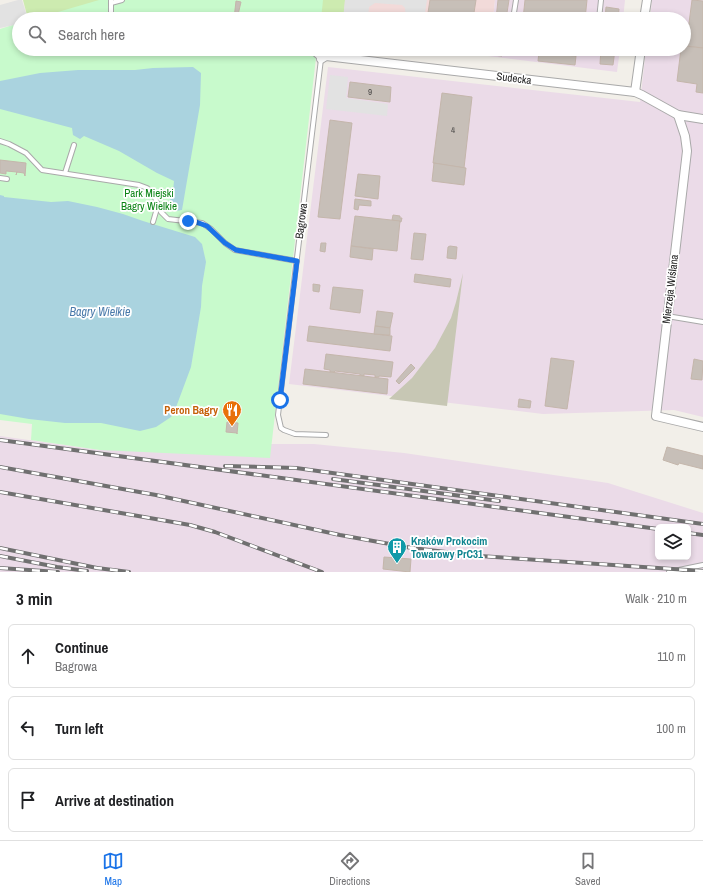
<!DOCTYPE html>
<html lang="en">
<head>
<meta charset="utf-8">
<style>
	:root { --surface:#fff; --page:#f2f2f2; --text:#202124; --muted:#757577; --line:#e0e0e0; --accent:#1a73e8 }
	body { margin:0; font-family:"Archivo Narrow",sans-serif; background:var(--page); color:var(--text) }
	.controls { position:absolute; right:12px; bottom:12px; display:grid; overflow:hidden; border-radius:6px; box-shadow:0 2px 6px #0003 }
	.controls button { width:36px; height:36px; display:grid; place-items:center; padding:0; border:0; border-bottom:1px solid var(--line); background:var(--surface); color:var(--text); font:20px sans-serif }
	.stop { position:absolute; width:12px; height:12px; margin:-9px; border:3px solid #1a73e8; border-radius:50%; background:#fff }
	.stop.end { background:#1a73e8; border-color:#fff; box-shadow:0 1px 4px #0008 }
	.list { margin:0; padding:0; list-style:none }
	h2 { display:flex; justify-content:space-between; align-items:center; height:52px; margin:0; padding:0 16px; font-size:17px }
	h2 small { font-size:13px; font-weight:400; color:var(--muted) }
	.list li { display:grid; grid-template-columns:26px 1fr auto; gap:12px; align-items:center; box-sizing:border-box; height:64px; margin:0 8px 8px; padding:0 8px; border:1px solid var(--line); border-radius:6px }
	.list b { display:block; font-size:15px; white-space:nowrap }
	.list p { margin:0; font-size:13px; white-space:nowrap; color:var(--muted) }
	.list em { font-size:13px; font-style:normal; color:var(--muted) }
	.icon { flex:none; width:22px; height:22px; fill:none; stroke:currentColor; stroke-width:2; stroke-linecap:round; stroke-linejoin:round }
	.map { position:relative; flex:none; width:703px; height:572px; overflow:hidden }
	.search { position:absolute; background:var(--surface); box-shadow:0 2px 6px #0003; left:12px; right:12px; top:12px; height:44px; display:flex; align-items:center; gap:10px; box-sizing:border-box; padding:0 14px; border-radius:22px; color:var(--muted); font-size:15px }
	.sheet { height:268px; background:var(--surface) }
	nav { display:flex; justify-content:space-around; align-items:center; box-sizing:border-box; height:56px; border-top:1px solid var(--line); background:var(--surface); font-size:11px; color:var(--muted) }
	nav a { display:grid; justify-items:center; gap:2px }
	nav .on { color:var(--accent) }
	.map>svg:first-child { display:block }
	.commercial { fill:#f2dad9 }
	.industrial { fill:#ebdbe8; fill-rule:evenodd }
	.construction { fill:#c7c7b4 }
	.grass { fill:#cdebb0 }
	.park { fill:#c8facc }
	.parking { fill:#e2e2e2 }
	.water { fill:#aad3df }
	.building { fill:#c7bfb8; stroke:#c4b6ab }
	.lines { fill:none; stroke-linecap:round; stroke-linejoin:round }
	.service-casing { stroke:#a9a9a9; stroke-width:6 }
	.minor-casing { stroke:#a9a9a9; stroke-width:10 }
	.service { stroke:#fff; stroke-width:4 }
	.minor { stroke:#fff; stroke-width:8 }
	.rail-casing { stroke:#707070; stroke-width:4 }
	.rail { stroke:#fff; stroke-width:2.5; stroke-dasharray:8; stroke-linecap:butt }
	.route { stroke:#1a73e8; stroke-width:5 }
	.labels { text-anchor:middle; stroke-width:3.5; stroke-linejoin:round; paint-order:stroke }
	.number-label { font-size:9px; fill:#4b4948 }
	.street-label { font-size:11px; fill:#222; stroke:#fff }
	.park-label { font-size:11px; fill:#0c8416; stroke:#fff }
	.food-label { font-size:11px; font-weight:bold; fill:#c56008; stroke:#fff; text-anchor:end }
	.culture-label { font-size:11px; font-weight:bold; fill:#0d838f; stroke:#fff; text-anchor:start }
	.water-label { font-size:12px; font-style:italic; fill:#4a7aab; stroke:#fff }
</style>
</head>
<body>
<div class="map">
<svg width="703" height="572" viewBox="0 0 703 572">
	<rect width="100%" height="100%" fill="#f2efe9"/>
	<g class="commercial">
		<path d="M 337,0 L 495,0 L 493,19 L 335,19 Z"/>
		<path d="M 429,49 L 489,49 L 488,56 Z"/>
	</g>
	<g class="industrial">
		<path d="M 495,0 L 625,0 L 623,19 L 493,19 Z"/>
		<path d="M 652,0 L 703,0 L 703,417 L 674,410 L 543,414 L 289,384 L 328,67 L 640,102 L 646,49 L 684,49 L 684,19 L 650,19 Z"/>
		<path d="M 489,49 L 620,49 L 617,72 L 488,56 Z"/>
		<path d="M 0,436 L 99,450 L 252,444 L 314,444 L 404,453 L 608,483 L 703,513 L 703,572 L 0,572 ZM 658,527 L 688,527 L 688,557 L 658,557 Z"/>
	</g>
	<path class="construction" d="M 463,273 L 447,406 L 389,399 L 412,378 L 435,348 L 451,318 L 456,302 Z"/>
	<g class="grass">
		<path d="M 23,0 L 104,0 L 108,19 L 28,19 Z"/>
		<path d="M 308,0 L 345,0 L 344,14 L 336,13 L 335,19 L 331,19 L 328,15 L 310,14 Z"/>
	</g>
	<g class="park">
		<path d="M 99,0 L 323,0 L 321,19 L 34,19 Z"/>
		<path d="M 19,23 L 19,49 L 317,49 L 270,458 L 100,450 L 31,440 L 32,424 L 0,420 L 0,29 Z"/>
	</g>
	<g class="parking">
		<path d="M 18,0 L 22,0 L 28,19 L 19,19 L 19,24 L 0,28 L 0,5 Z"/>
		<path d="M 345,0 L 427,0 L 424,19 L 406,19 L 405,8 L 402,5 L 375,3 L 369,7 L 368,19 L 343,19 Z"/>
		<path d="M 330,75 L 348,77 L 346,98 L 388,104 L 387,116 L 326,109 Z"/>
	</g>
	<g class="water">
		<path d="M 193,67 L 201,73 L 200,105 L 182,210 L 176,211 L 169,203 L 173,192 L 174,181 L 157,173 L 119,151 L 84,136 L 80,139 L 73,135 L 72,128 L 0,109 L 0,81 L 40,73 L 78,70 L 135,70 L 153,68 Z"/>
		<path d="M 0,195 L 4,196 L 4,197 L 51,202 L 68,201 L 97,207 L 123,214 L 143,221 L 195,237 L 202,244 L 206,262 L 202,286 L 201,307 L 191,367 L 175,410 L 171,417 L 156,427 L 140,431 L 101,423 L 65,423 L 29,419 L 0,414 Z"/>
	</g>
	<g class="building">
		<path d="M 430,0 L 476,0 L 473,19 L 427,19 Z"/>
		<path d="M 498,0 L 509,0 L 506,19 L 496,19 Z"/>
		<path d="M 525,0 L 587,0 L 585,19 L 523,19 Z"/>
		<path d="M 692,0 L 703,1 L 703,48 L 686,46 Z"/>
		<path d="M 236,1 L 241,2 L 237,19 L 234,19 Z"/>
		<path d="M 606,7 L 619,9 L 618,19 L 605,19 Z"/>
		<path d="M 684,46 L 703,48 L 703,93 L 696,92 L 697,84 L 677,81 L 681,49 L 684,49 Z"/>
		<path d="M 493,49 L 503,49 L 502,56 L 492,55 Z"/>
		<path d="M 601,49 L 615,49 L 613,65 L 600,64 Z"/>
		<path d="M 539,52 L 576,56 L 575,65 L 538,61 Z"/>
		<path d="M 350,82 L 391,87 L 390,102 L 348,97 Z"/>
		<path d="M 442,93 L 472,97 L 464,168 L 433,163 Z"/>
		<path d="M 330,120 L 352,123 L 340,219 L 318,217 Z"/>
		<path d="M 0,160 L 26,163 L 25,176 L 24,173 L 17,172 L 16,175 L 17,172 L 6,171 L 6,174 L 0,173 Z"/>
		<path d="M 434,163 L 466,168 L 464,185 L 432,181 Z"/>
		<path d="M 358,174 L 380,176 L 378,199 L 355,196 Z"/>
		<path d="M 355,199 L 371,201 L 371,206 L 359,205 L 358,210 L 354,209 Z"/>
		<path d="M 393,215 L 400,216 L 400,218 L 402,218 L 401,222 L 392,220 Z"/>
		<path d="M 355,216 L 400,221 L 397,251 L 351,246 Z"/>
		<path d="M 414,233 L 426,234 L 423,260 L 411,259 Z"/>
		<path d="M 321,243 L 326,243 L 325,252 L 320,251 Z"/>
		<path d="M 351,246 L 373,249 L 372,260 L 350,257 Z"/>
		<path d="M 450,246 L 457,247 L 456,259 L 447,258 L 448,247 Z"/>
		<path d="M 415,274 L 451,279 L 450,287 L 414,282 Z"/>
		<path d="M 313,284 L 320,285 L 319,292 L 313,291 Z"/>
		<path d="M 333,287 L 363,290 L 360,313 L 330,309 Z"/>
		<path d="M 377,311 L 393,313 L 390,328 L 375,326 Z"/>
		<path d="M 309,326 L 392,336 L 390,351 L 307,341 Z"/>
		<path d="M 375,326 L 390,328 L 390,335 L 374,334 Z"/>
		<path d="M 326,354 L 393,362 L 391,377 L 379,376 L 379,377 L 375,377 L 375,375 L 364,374 L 364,376 L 360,375 L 360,374 L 335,371 L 334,372 L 330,372 L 330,370 L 324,369 Z"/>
		<path d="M 551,358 L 574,361 L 567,409 L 545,406 Z"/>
		<path d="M 694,359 L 703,361 L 702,380 L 691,379 Z"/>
		<path d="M 411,364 L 415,368 L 399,384 L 396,381 Z"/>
		<path d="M 305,369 L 388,379 L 387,394 L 303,384 Z"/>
		<path d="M 519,399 L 531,401 L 530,408 L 518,407 Z"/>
		<path d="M 227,422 L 238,423 L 237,434 L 237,433 L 226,432 Z"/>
		<path d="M 667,447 L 703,456 L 703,469 L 679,463 L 678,465 L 663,460 Z"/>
		<path d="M 384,557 L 411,559 L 410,572 L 383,569 Z"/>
	</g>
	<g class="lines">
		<g class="service-casing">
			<g id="service">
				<path d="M 111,0 L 111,19"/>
				<path d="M 111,3 L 122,0"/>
				<path d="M 308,19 L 308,18 L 325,19"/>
				<path d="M 513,19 L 516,0"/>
				<path d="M 599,19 L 601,0"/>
				<path d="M 312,49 L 314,53 L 321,59 L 278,415 L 281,428 L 284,430 L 295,434 L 326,435"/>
				<path d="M 553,49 L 579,52 L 586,49"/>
				<path d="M 102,52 L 108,52 L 108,49"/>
				<path d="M 0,141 L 9,144 L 26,153 L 42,170 L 139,185 L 147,188 L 153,193 L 161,212 L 168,219 L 202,223 L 211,229 L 225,243 L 235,250 L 297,261"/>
				<path d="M 65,173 L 74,145"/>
				<path d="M 0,178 L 7,179"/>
				<path d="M 153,222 L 158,205"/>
				<path d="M 667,316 L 703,322"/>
				<path d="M 669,572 L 703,565"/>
			</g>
		</g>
		<g class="minor-casing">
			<g id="minor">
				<path d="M 644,19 L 647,0"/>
				<path d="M 321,59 L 326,56 L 635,92 L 642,95 L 678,115 L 703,119"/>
				<path d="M 635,92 L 641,49"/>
				<path d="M 678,115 L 685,136 L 687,151 L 656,416 L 703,427"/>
			</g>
		</g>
		<use href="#service" class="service"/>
		<use href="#minor" class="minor"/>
		<g class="rail-casing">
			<g id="rail">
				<path d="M 0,440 L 658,529"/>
				<path d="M 225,466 L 296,468 L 703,524"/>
				<path d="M 0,467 L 156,495 L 340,535 L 412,548 L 480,556 L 703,571"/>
				<path d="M 333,479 L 499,501"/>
				<path d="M 0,492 L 190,525 L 215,532 L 322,572"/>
				<path d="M 688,533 L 703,535"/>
				<path d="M 0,548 L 97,568 L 129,572"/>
				<path d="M 0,556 L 57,567 L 87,571"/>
				<path d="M 0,568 L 58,572"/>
			</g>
		</g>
		<use href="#rail" class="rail"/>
	</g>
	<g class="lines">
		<path class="route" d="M 188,221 L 196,222 L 207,226 L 225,243 L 236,250 L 297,261 L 280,400"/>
	</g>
	<defs>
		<g id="restaurant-pin" transform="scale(1)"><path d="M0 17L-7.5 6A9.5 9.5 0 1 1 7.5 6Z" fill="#e8710a" stroke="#fff"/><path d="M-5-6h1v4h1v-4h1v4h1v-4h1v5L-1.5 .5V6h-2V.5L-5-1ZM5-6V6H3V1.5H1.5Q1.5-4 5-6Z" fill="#fff"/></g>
		<g id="building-pin" transform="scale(1)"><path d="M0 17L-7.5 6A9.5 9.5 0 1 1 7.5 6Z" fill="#0f9aa8" stroke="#fff"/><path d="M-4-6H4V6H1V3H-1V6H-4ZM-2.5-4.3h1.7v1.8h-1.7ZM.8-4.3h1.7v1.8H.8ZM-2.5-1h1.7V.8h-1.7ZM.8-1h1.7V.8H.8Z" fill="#fff"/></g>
	</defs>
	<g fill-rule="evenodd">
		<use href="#restaurant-pin" x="232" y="410"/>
		<use href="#building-pin" x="397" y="547"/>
	</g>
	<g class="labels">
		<g class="number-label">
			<text x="370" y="95">9</text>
			<text x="453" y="133">4</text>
		</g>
		<g class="street-label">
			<text transform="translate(514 78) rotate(7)" y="4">Sudecka</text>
			<text transform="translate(301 221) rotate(-83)" y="4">Bagrowa</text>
			<text transform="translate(670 289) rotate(-83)" y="4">Mierzeja Wiślana</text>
		</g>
		<g class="park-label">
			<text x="149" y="197">Park Miejski<tspan x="149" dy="13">Bagry Wielkie</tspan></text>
		</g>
		<g class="food-label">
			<text x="218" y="414">Peron Bagry</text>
		</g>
		<g class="culture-label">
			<text x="411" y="545">Kraków Prokocim<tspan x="411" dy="13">Towarowy PrC31</tspan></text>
		</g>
		<g class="water-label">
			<text x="100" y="316">Bagry Wielkie</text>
		</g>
	</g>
</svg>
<div class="controls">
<button><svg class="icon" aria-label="layers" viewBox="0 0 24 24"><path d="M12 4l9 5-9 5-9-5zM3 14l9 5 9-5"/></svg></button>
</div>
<div class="stop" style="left:280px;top:400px"></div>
<div class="stop end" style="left:188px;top:221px"></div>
<div class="search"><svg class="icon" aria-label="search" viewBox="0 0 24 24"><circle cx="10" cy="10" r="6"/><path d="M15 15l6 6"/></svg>Search here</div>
</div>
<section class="sheet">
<h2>3 min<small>Walk · 210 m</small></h2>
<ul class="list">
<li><svg class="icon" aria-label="ahead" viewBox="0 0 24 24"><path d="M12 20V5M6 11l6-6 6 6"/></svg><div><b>Continue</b><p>Bagrowa</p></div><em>110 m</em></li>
<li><svg class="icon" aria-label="left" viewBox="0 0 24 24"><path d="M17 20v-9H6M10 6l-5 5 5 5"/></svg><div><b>Turn left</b></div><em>100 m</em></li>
<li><svg class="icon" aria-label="arrive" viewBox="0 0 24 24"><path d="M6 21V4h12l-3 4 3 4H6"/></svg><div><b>Arrive at destination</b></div></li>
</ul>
</section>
<nav>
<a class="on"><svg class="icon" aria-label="map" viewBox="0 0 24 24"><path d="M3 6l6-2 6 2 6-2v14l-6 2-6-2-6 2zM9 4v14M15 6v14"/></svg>Map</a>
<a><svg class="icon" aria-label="directions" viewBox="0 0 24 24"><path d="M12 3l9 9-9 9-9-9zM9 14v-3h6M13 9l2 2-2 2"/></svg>Directions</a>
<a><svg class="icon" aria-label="saved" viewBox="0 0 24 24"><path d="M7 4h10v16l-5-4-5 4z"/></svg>Saved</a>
</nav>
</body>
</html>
